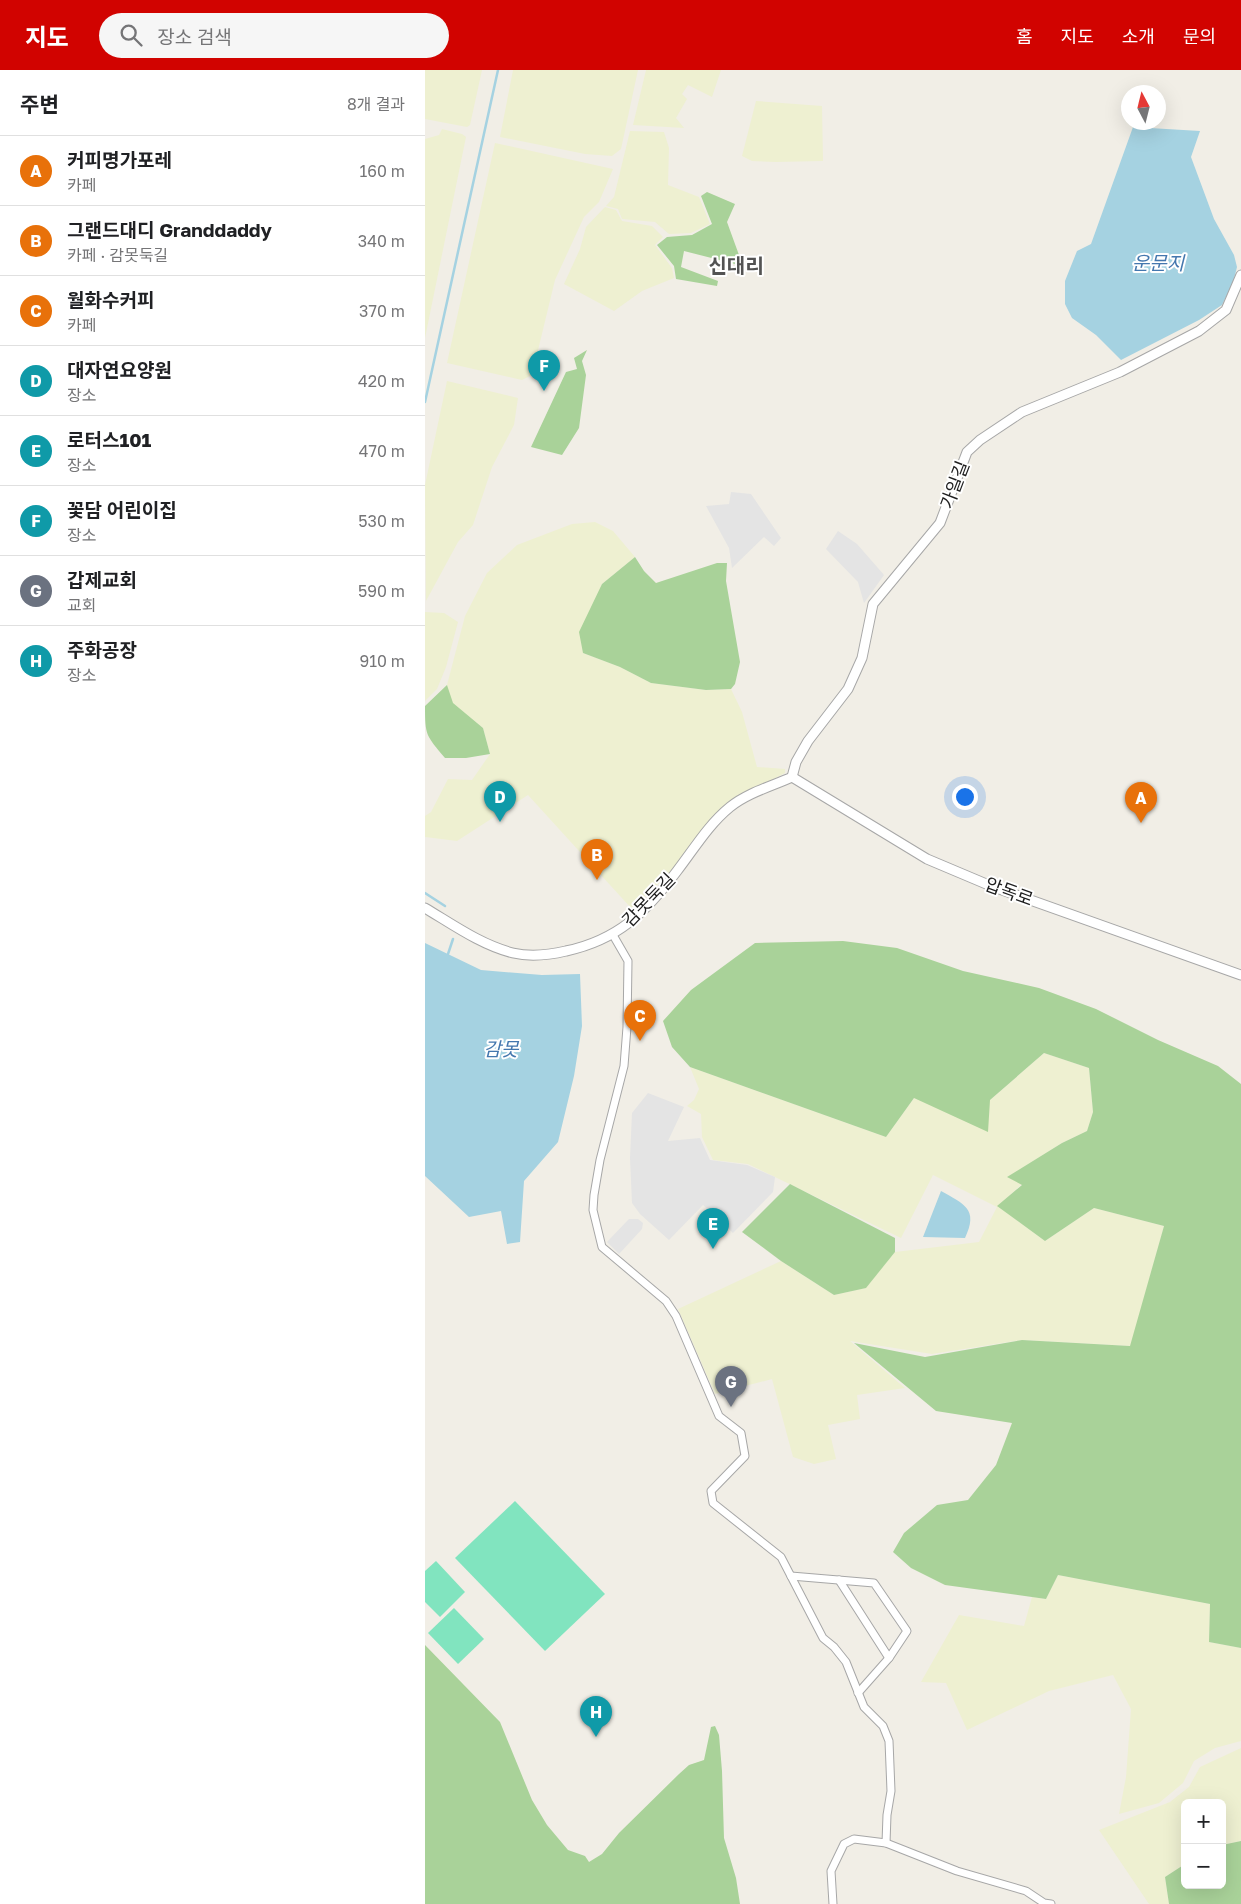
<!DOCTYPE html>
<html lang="ko">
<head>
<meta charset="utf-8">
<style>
	:root { --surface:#fff; --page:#f6f6f6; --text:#202124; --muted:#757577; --line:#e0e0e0; --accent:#d10300 }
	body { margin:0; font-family:"Golos Text","Noto Sans KR",sans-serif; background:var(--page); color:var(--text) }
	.controls { position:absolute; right:15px; bottom:15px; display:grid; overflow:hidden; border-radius:8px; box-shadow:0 5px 20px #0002 }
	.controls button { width:45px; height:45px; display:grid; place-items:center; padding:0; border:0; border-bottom:1px solid var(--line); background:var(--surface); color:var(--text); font:25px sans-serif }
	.compass { position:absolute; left:696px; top:15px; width:45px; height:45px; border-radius:50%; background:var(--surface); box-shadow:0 5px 20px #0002; rotate:353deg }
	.you { position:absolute; left:539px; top:726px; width:18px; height:18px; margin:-12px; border:4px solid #fff; border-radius:50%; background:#1a73e8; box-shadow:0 0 0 8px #1a73e833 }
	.badge { display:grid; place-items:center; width:32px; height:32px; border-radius:50%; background:var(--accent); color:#fff; font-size:16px; font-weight:700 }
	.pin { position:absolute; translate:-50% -41px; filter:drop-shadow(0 1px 2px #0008) }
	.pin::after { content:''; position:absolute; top:26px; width:18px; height:15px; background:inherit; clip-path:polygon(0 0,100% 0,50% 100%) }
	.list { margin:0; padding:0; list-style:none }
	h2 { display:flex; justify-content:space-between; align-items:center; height:65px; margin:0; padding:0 20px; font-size:21px }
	h2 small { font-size:16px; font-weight:400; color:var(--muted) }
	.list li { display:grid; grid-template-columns:32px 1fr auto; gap:15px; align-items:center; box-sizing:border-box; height:70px; padding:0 20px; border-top:1px solid var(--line) }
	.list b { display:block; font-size:19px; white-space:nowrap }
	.list p { margin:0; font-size:16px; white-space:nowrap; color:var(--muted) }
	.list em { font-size:16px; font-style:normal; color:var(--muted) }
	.icon { flex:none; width:28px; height:28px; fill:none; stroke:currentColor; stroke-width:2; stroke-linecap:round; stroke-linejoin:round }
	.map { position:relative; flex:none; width:816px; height:1834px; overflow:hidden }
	header { display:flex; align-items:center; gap:30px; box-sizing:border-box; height:70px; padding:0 25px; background:var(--accent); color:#fff }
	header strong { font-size:24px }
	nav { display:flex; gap:28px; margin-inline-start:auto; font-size:18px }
	.search { width:350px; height:45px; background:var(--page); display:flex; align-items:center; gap:12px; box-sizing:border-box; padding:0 18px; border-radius:28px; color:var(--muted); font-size:19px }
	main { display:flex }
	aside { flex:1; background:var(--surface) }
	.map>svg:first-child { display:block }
	.farmland { fill:#eef0d1 }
	.forest { fill:#a9d299 }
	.pitch { fill:#81e4bf }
	.parking { fill:#e4e4e4 }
	.water { fill:#a5d2e1 }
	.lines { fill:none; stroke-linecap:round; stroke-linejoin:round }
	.stream { stroke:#a5d2e1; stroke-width:2.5 }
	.minor-casing { stroke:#a7a7a7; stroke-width:9 }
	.tertiary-casing { stroke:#a7a7a7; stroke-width:11 }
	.minor { stroke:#fff; stroke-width:7 }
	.tertiary { stroke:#fff; stroke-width:9 }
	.labels { text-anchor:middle; stroke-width:4; stroke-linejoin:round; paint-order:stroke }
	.street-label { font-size:18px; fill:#202020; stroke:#fff }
	.water-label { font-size:19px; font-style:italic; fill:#4477ae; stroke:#fff }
	.quarter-label { font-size:20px; font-weight:bold; fill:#535353; stroke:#fff }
</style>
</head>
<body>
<header>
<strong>지도</strong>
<div class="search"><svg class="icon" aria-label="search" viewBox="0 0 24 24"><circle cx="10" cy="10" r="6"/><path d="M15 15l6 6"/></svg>장소 검색</div>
<nav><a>홈</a><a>지도</a><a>소개</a><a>문의</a></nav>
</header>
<main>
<aside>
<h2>주변<small>8개 결과</small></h2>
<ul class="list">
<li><span class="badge" style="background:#e8710a">A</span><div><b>커피명가포레</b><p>카페</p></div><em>160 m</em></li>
<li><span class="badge" style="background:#e8710a">B</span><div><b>그랜드대디 Granddaddy</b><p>카페 · 감못둑길</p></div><em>340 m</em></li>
<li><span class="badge" style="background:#e8710a">C</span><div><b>월화수커피</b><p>카페</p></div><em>370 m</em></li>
<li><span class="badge" style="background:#0f9aa8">D</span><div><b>대자연요양원</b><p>장소</p></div><em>420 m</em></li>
<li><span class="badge" style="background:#0f9aa8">E</span><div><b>로터스101</b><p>장소</p></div><em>470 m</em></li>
<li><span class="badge" style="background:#0f9aa8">F</span><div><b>꽃담 어린이집</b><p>장소</p></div><em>530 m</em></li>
<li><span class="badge" style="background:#6b7280">G</span><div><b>갑제교회</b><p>교회</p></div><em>590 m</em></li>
<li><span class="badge" style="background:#0f9aa8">H</span><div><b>주화공장</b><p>장소</p></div><em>910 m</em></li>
</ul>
</aside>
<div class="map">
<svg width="816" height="1834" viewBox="0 0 816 1834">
	<rect width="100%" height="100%" fill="#f1eee6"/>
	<g class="farmland">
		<path d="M 0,0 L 57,0 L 45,55 L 42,57 L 0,49 Z"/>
		<path d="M 88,0 L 213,0 L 196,79 L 187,86 L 160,84 L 75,67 Z"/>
		<path d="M 221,0 L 296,0 L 287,27 L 263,15 L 257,24 L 262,29 L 251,48 L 259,58 L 208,55 Z"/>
		<path d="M 331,31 L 397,36 L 398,91 L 351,92 L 327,91 L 317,86 Z"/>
		<path d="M 17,59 L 37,64 L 41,67 L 0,268 L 0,69 L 14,65 Z"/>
		<path d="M 205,61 L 239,62 L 244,78 L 243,115 L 274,127 L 285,154 L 266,163 L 244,164 L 230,152 L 197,149 L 193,139 L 181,136 L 189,127 Z"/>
		<path d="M 70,73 L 188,99 L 174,132 L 159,147 L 130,210 L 107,305 L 97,310 L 22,293 Z"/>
		<path d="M 180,137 L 191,140 L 197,151 L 227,156 L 238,167 L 230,175 L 247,198 L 249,208 L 217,221 L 189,241 L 139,214 L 155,179 L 161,157 Z"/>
		<path d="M 22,311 L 93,328 L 89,355 L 67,397 L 48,455 L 33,472 L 1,531 L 0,415 Z"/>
		<path d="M 170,452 L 188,461 L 210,487 L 177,514 L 158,583 L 195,597 L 226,613 L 281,620 L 306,619 L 317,642 L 332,697 L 360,699 L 360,703 L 313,727 L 299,738 L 270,768 L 247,802 L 206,838 L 103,725 L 32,771 L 0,767 L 0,746 L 6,742 L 23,709 L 47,710 L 65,684 L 58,658 L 27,633 L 22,615 L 40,546 L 62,503 L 92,475 L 147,454 Z"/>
		<path d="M 0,542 L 19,543 L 33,552 L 21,597 L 12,619 L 0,631 Z"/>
		<path d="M 619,983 L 664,998 L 668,1042 L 662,1061 L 637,1073 L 583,1107 L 597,1114 L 573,1136 L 620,1171 L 669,1138 L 739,1156 L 706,1276 L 597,1270 L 507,1284 L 425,1271 L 480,1318 L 432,1325 L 435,1349 L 403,1355 L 411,1389 L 389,1394 L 368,1387 L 347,1309 L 290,1324 L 253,1239 L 356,1191 L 409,1225 L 440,1218 L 470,1182 L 554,1172 L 572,1137 L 508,1105 L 476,1168 L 323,1094 L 288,1090 L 277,1067 L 276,1044 L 262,1036 L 269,1030 L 274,1019 L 265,997 L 461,1067 L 489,1028 L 565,1030 Z"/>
		<path d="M 633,1505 L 785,1534 L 784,1572 L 816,1578 L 816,1671 L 790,1678 L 769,1691 L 758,1713 L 734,1733 L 694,1744 L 701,1707 L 706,1639 L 688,1605 L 624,1621 L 542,1660 L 521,1613 L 496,1612 L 534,1545 L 599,1556 L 607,1527 L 621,1529 Z"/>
		<path d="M 816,1678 L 816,1771 L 797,1775 L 797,1733 L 760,1733 L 760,1794 L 740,1807 L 744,1834 L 724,1834 L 674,1760 L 745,1732 L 764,1717 L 775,1697 Z"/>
	</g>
	<g class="forest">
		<path d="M 282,122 L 310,134 L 302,152 L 318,196 L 259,181 L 256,197 L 293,211 L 292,216 L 251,209 L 249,196 L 232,175 L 242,167 L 267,165 L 287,154 L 276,126 Z"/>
		<path d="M 162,280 L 157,291 L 161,305 L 154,358 L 137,385 L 106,377 L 141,302 L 152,299 L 149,288 Z"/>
		<path d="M 210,487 L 219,501 L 231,513 L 292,493 L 302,493 L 301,511 L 315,592 L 310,614 L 306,619 L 281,620 L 226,613 L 195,597 L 158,583 L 154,562 L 177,514 Z"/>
		<path d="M 22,615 L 28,633 L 58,658 L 65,684 L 41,688 L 20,688 C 1,665 0,666 0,636 Z"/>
		<path d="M 418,871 L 472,878 L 538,901 L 614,918 L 671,939 L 733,970 L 793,996 L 816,1014 L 816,1578 L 784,1572 L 785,1534 L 633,1505 L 621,1529 L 520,1515 L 486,1498 L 468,1482 L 479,1463 L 512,1435 L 543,1430 L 571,1395 L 587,1353 L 511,1341 L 429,1273 L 500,1287 L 597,1270 L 705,1276 L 739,1156 L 669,1138 L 620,1171 L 572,1136 L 597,1115 L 582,1107 L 637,1073 L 662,1061 L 668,1042 L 664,998 L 619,983 L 565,1030 L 563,1062 L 489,1028 L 461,1067 L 265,997 L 247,977 L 238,951 L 266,920 L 330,873 Z"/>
		<path d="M 365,1114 L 470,1168 L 470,1182 L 441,1218 L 409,1225 L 356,1191 L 317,1162 Z"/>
		<path d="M 0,1575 L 75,1652 L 107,1730 L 122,1755 L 143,1780 L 160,1786 L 164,1792 L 177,1784 L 194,1763 L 254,1704 L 264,1695 L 279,1690 L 286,1657 L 290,1656 L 294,1665 L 297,1701 L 299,1768 L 311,1808 L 315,1834 L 0,1834 Z"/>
		<path d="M 816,1771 L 816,1834 L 744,1834 L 740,1807 L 760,1794 L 760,1815 L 797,1815 L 797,1775 Z"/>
	</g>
	<g class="pitch">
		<path d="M 90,1431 L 180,1524 L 120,1581 L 30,1488 Z"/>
		<path d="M 11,1491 L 40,1522 L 15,1547 L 0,1532 L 0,1501 Z"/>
		<path d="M 29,1538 L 59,1569 L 33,1594 L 3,1563 Z"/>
	</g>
	<g class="parking">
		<path d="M 306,422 L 326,424 L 356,468 L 349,476 L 339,467 L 307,498 L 304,478 L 281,436 L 304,434 Z"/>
		<path d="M 413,461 L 432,474 L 459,505 L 439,533 L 433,512 L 401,479 Z"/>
		<path d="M 223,1023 L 259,1037 L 243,1071 L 275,1068 L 285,1090 L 322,1095 L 350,1107 L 348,1122 L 308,1163 L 278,1135 L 244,1170 L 215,1144 L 207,1133 L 205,1088 L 207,1043 Z"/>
		<path d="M 204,1149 L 213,1149 L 218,1153 L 217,1159 L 194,1184 L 182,1172 Z"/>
	</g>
	<g class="water">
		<path d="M 708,57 L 775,61 L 766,87 L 789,149 L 809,185 L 812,197 L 808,213 L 797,235 L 774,250 L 696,290 L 671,265 L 647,248 L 640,234 L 640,211 L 652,181 L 666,174 Z"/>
		<path d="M 0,873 L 56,900 L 117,905 L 155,904 L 157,956 L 149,1006 L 133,1072 L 99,1111 L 95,1172 L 82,1174 L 76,1141 L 44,1147 L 0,1106 Z"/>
		<path d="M 516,1121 C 539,1134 554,1139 540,1168 L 498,1167 Z"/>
	</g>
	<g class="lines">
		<g class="stream">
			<path d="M 0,332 L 73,0"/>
			<path d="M 0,823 L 20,836"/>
			<path d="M 23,884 L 28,869"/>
		</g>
		<g class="minor-casing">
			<g id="minor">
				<path d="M 188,865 L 203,891 L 202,957 L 199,996 L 175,1090 L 169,1125 L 168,1140 L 177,1177 L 241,1231 L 251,1246 L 294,1346 L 316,1363 L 320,1386 L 286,1421 L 288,1433 L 356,1487 L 398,1568 L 409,1577 L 421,1592 L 439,1637 L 458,1656 L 464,1671 L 466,1721 L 462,1745 L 461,1773"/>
				<path d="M 366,1506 L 449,1513 L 482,1561 L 464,1588 L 433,1623"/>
				<path d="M 414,1510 L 464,1588"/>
				<path d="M 408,1834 L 406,1801 L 419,1774 L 429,1769 L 461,1773 L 532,1801 L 601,1821 L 619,1833 L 626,1834"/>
			</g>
		</g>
		<g class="tertiary-casing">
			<g id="tertiary">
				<path d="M 367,707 L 371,692 L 383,671 L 423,619 L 437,588 L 448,534 L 515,453 L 542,382 L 555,370 L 597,342 L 695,302 L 774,261 L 801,240 L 816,205"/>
				<path d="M 367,707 L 502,789 L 566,816 L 816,905"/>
				<path d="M 0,838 C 27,854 56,875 88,883 C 105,887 124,885 141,881 C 193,870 221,842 252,801 C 269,779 283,755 305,737 C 322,723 347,716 367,707"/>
			</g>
		</g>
		<use href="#minor" class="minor"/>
		<use href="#tertiary" class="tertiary"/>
	</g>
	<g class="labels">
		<g class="street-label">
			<text transform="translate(530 415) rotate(-69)" y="6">가일길</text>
			<text transform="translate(584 822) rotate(20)" y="6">압독로</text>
			<text transform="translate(224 830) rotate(-46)" y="6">감못둑길</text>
		</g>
		<g class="water-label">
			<text x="733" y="200">운문지</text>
			<text x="76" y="986">감못</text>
		</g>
		<g class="quarter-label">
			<text x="311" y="203">신대리</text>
		</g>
	</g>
</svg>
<div class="controls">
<button>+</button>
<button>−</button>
</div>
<svg class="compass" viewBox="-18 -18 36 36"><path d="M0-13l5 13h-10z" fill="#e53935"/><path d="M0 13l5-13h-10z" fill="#757577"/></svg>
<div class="you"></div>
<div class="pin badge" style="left:716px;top:753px;background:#e8710a">A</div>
<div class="pin badge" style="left:172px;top:810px;background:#e8710a">B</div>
<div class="pin badge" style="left:215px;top:971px;background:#e8710a">C</div>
<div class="pin badge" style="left:75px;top:752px;background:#0f9aa8">D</div>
<div class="pin badge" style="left:288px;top:1179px;background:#0f9aa8">E</div>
<div class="pin badge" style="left:119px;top:321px;background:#0f9aa8">F</div>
<div class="pin badge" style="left:306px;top:1337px;background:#6b7280">G</div>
<div class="pin badge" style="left:171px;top:1667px;background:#0f9aa8">H</div>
</div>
</main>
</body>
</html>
